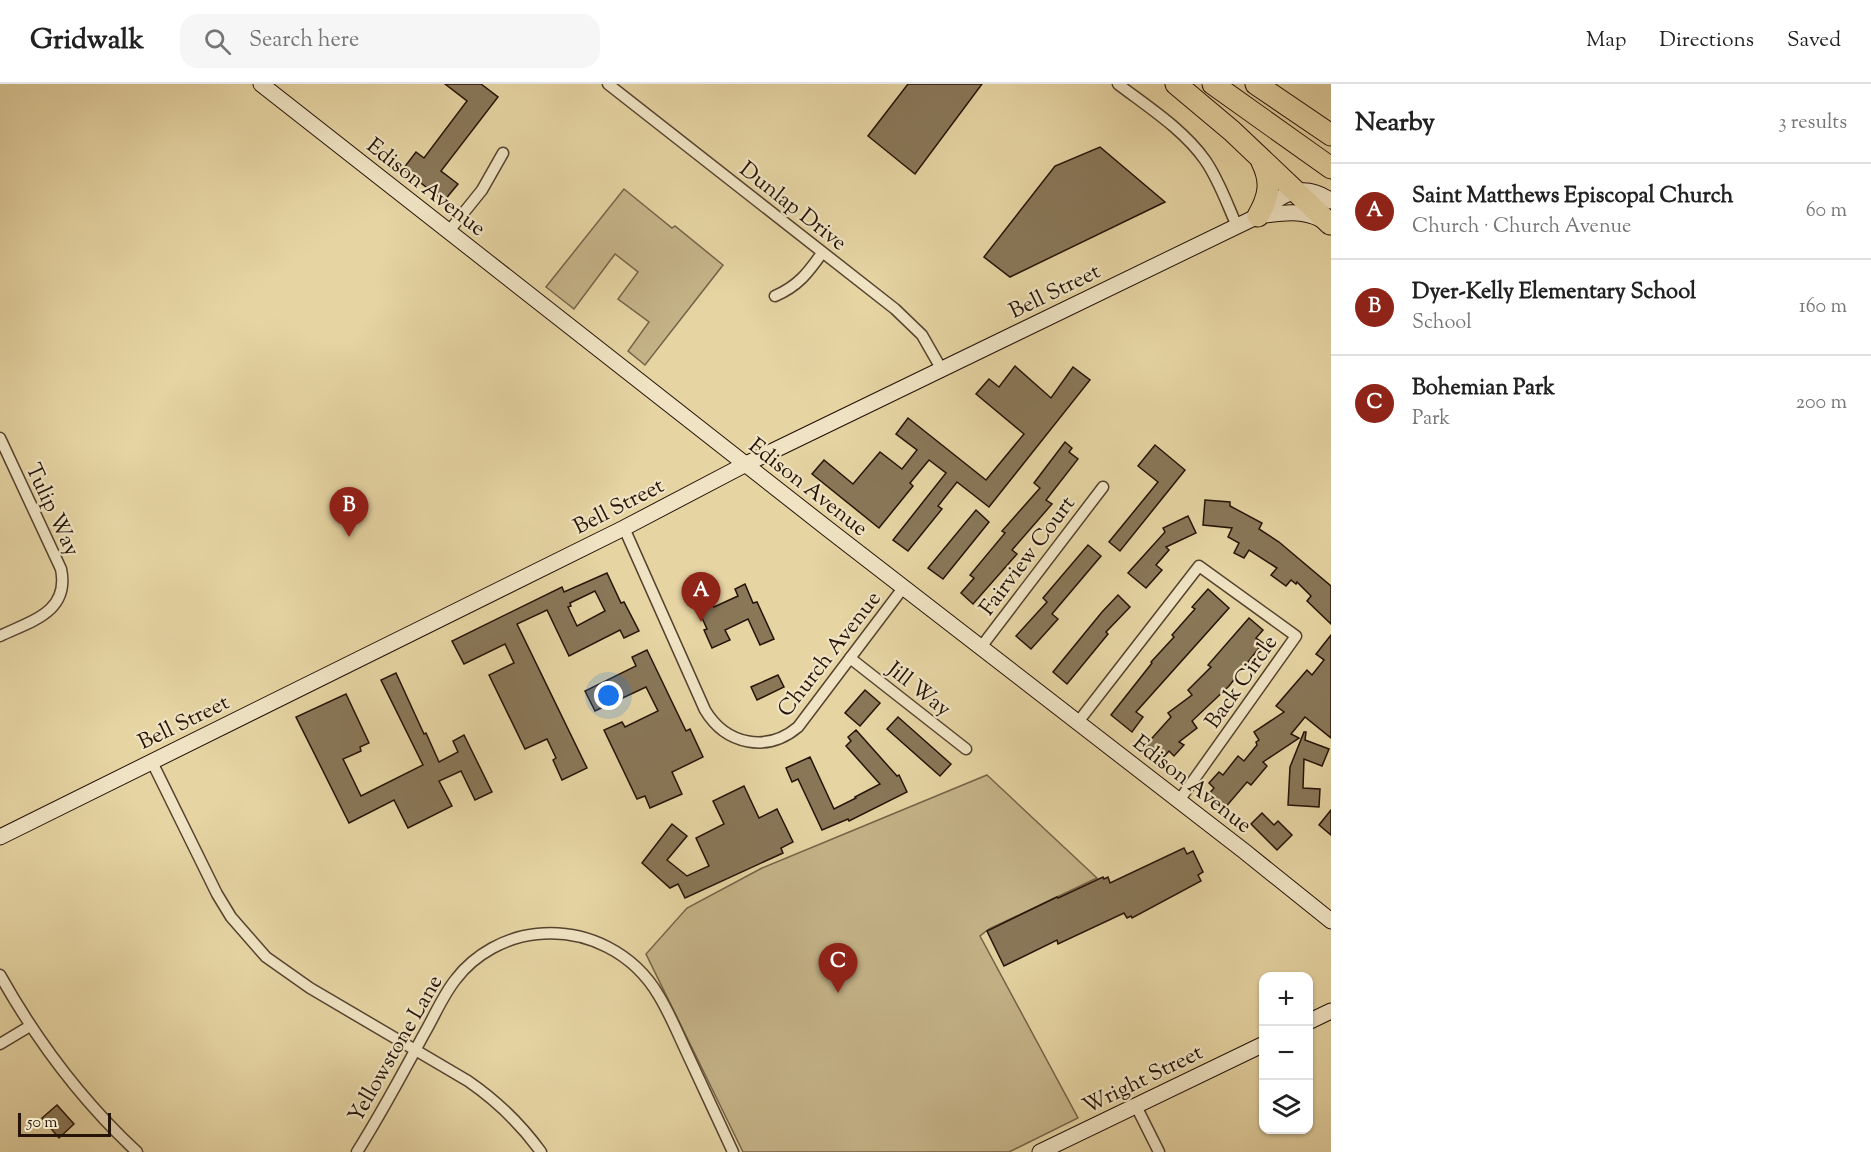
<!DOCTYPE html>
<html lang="en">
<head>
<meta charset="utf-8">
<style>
	:root { --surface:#fff; --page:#f6f6f6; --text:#222; --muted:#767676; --line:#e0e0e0; --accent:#8f2418 }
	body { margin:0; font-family:"Sorts Mill Goudy",serif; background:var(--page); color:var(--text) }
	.controls { position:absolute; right:18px; bottom:18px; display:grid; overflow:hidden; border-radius:12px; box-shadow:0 2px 4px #0004 }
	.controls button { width:54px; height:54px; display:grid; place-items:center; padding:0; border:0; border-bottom:2px solid var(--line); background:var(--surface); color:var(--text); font:30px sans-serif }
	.scale { position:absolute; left:18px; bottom:15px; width:93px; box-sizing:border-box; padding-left:6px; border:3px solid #251307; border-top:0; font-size:16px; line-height:21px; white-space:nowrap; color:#251307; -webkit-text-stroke:4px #efe3c3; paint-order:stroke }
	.you { position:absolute; left:609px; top:612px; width:21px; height:21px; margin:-15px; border:4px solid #fff; border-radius:50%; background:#1a73e8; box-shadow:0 0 0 9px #1a73e833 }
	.badge { display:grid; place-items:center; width:39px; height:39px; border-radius:50%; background:var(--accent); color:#fff; font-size:20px; font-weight:700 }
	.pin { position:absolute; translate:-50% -50px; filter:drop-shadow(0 2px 3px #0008) }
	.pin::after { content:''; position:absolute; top:32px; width:21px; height:18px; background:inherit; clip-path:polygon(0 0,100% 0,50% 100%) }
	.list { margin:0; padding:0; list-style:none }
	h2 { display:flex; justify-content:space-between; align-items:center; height:78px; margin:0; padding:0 24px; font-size:26px }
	h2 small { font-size:20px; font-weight:400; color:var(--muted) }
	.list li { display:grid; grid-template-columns:39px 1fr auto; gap:18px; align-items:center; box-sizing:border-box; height:96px; padding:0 24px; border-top:2px solid var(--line) }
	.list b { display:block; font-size:22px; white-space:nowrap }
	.list p { margin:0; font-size:20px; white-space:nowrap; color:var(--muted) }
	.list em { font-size:20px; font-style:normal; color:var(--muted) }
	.icon { flex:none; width:33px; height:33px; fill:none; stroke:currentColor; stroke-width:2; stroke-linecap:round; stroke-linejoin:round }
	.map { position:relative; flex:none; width:1331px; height:1068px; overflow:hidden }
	header { display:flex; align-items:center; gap:36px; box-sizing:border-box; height:84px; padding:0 30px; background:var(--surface); border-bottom:2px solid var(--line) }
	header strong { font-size:28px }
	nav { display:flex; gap:33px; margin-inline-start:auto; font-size:21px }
	.search { width:420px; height:54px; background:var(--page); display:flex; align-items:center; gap:15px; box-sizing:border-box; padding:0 21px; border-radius:18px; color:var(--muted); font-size:22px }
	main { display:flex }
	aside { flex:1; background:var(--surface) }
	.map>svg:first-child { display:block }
	.green { fill:#c5b388; stroke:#756348; stroke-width:1.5 }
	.building { fill:#897758; stroke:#251307; stroke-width:1.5; fill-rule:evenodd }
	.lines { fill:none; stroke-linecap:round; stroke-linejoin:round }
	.street-casing { stroke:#55432e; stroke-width:13 }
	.secondary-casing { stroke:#251307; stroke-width:17 }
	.highway-casing { stroke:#251307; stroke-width:23 }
	.street { stroke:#efe3c3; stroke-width:10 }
	.secondary { stroke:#efe3c3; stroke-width:15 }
	.highway { stroke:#e6d4a3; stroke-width:21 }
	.labels { text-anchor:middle; stroke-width:4.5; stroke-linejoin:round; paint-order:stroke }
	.street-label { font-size:22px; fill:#251307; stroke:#efe3c3 }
</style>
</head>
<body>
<header>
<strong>Gridwalk</strong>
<div class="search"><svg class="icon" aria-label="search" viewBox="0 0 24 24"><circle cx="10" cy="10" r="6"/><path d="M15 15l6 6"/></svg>Search here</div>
<nav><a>Map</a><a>Directions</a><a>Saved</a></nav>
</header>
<main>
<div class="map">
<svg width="1331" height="1068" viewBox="0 0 1331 1068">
	<rect width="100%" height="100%" fill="#e6d4a3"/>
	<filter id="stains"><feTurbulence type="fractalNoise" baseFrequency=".00333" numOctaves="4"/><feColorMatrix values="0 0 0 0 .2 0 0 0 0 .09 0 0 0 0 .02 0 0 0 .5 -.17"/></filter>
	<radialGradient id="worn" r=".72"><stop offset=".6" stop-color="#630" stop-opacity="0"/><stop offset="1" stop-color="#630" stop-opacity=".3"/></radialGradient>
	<g class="green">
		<path d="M 624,105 L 672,144 L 675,142 L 723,181 L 645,281 L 628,267 L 649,238 L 618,215 L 638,188 L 615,170 L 574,225 L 546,203 Z"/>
		<path d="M 987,691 L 1097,794 L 989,845 L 980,852 L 1078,1034 L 1009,1068 L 743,1068 L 646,870 L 687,824 L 762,784 Z"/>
	</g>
	<g class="building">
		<path d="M 445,0 L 481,0 L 498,13 L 441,87 L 458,100 L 444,117 L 403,85 L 416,68 L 424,74 L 467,17 Z"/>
		<path d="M 908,0 L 982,0 L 915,90 L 868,52 Z"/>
		<path d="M 1100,63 L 1165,118 L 1010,193 L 984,173 L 1055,82 Z"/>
		<path d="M 1015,282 L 1051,314 L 1073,283 L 1090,296 L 989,423 L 957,398 L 938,422 L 942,425 L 908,467 L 893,456 L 946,389 L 929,376 L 910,399 L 913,402 L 879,444 L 812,390 L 824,376 L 853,400 L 880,368 L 902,385 L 917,366 L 896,350 L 908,334 L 986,396 L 1024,350 L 976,310 L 989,295 L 999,303 Z"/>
		<path d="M 1065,358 L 1072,364 L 1069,368 L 1078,375 L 1046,416 L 1052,420 L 1012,466 L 1017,470 L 973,520 L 961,509 L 974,494 L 970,491 L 1005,449 L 1002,447 L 1040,404 L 1034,399 Z"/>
		<path d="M 1155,361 L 1185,386 L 1120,467 L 1109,458 L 1158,398 L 1138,382 Z"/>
		<path d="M 1205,416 L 1230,418 L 1230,422 L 1262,439 L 1259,445 L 1279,458 L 1331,502 L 1331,540 L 1307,517 L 1311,512 L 1297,498 L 1296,500 L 1291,496 L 1286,502 L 1271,491 L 1277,484 L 1249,466 L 1244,474 L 1234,469 L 1239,459 L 1228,453 L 1232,444 L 1203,441 Z"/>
		<path d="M 976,426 L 989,438 L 943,495 L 928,484 Z"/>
		<path d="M 1188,432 L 1196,449 L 1166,463 L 1169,466 L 1156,481 L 1162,486 L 1146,504 L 1128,489 L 1165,448 L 1163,444 Z"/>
		<path d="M 1088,461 L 1101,472 L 1052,530 L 1058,535 L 1031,565 L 1016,552 L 1047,518 L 1043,514 Z"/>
		<path d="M 607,489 L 621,519 L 624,518 L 639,547 L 624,554 L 620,546 L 569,572 L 547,526 L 517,540 L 587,684 L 562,696 L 553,676 L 556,674 L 547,655 L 525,665 L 489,591 L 514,579 L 505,560 L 464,580 L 452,557 L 562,503 L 564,508 ZM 595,507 L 605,527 L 577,542 L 568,523 L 571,522 L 570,519 Z"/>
		<path d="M 700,492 L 714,523 L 738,512 L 735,505 L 745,500 L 753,519 L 757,518 L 774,555 L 760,561 L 748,535 L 725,546 L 730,556 L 712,564 L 704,546 L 707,545 L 686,498 Z"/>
		<path d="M 1208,505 L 1229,524 L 1136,628 L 1143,633 L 1132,648 L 1111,631 L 1152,579 L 1151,578 L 1174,553 L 1172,551 L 1195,525 L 1192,523 Z"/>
		<path d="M 1118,511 L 1130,523 L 1106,548 L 1108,550 L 1067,600 L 1053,588 L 1102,528 Z"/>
		<path d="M 1249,534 L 1263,546 L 1256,554 L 1263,559 L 1229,602 L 1192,637 L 1197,644 L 1179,658 L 1184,661 L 1174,672 L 1169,667 L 1161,676 L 1145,662 L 1171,633 L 1168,629 L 1192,611 L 1188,606 L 1211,583 L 1208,581 Z"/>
		<path d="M 1331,551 L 1331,654 L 1305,633 L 1291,650 L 1299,654 L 1263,678 L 1267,682 L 1251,701 L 1247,698 L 1224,725 L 1208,711 L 1214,704 L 1209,699 L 1219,688 L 1223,691 L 1238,672 L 1244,677 L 1257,661 L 1256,658 L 1259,656 L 1254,648 L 1284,628 L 1276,622 L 1307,586 L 1312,591 L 1324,576 L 1316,570 Z"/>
		<path d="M 647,566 L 686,647 L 690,645 L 703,673 L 672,688 L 682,710 L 650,724 L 645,712 L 637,715 L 604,646 L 622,638 L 625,643 L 658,627 L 646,603 L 595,627 L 585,607 L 636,582 L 632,573 Z"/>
		<path d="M 396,589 L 424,650 L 426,649 L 439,678 L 458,668 L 453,657 L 464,651 L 492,708 L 475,716 L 461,687 L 439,697 L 452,722 L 408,744 L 394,716 L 349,739 L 296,633 L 346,610 L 369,659 L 360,663 L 361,667 L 343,675 L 361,712 L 423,681 L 381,596 Z"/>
		<path d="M 778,591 L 784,603 L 757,616 L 751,603 Z"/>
		<path d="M 865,606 L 880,619 L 860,642 L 845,629 Z"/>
		<path d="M 898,633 L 951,680 L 940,692 L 887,645 Z"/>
		<path d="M 856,646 L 897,692 L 899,691 L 907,708 L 849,737 L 848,735 L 822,746 L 798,695 L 792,698 L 786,684 L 810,673 L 834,725 L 856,714 L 855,713 L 880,700 L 846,662 L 851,657 L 848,653 Z"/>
		<path d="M 1304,648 L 1306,648 L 1305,656 L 1329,665 L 1322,682 L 1304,675 L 1303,704 L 1320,705 L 1319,723 L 1288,721 L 1290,683 Z"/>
		<path d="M 744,702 L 759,734 L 777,725 L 793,758 L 781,764 L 783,769 L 685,814 L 678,800 L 670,804 L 642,779 L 672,740 L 687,752 L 667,776 L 687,792 L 709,782 L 696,754 L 724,740 L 713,717 Z"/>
		<path d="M 1331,726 L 1331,751 L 1319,741 Z"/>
		<path d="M 1262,729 L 1274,741 L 1278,737 L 1292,751 L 1277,766 L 1251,740 Z"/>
		<path d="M 1184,764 L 1187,770 L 1193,767 L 1203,788 L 1198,791 L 1201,797 L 1132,834 L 1131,832 L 1127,834 L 1124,829 L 1058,860 L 1057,856 L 1004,882 L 987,847 L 1057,813 L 1058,814 L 1103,793 L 1104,795 L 1108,793 L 1110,799 Z"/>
		<path d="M 57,1021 L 74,1040 L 59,1054 L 42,1034 Z"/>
	</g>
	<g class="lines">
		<g class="street-casing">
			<g id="street">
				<path d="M 608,0 L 895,225 L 922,251 L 942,286"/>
				<path d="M 1118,0 C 1148,23 1183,45 1205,76 C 1219,96 1227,120 1237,142"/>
				<path d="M 449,147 L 482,106 L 503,69"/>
				<path d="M 775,212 C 798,202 808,189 822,169"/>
				<path d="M 0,354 L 61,485 C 70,528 31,537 0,552"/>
				<path d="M 624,444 L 705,626 C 726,661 767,669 798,643 L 903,504"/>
				<path d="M 981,563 L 1103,403"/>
				<path d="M 850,574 L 966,665"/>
				<path d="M 1078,638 L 1199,482 L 1296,552 L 1178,718"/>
				<path d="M 152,678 L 217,810 L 231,833 L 266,873 L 310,904 L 468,997 C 497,1017 520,1039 541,1068"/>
				<path d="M 0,891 C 37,957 81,1016 137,1068"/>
				<path d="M 0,960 L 30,942"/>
				<path d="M 1136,1022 L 1159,1068"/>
				<path d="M 357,1068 C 381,1030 403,989 424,950 C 435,931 443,911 456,895 C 475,870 506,853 537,850 C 587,845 634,869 659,912 C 670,930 678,950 687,969 C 702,1002 718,1035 733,1068"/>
			</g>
		</g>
		<g class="secondary-casing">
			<g id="secondary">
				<path d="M 261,0 L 828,445 L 1244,767 L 1331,837"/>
				<path d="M 1258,132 C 1280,129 1302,125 1322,136"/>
				<path d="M 0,753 L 624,444 L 746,380 L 1258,132 C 1280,110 1303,96 1331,117"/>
				<path d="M 1308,938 L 1331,927"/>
				<path d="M 1040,1068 L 1264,960"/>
			</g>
		</g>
		<g class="highway-casing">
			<g id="highway">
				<path d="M 1176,0 L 1232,47 L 1330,140"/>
				<path d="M 1213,0 L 1331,84"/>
				<path d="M 1256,0 L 1331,51"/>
				<path d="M 1258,132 C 1269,113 1272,98 1262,78"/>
			</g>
		</g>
		<use href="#street" class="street"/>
		<use href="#secondary" class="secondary"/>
		<use href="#highway" class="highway"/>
	</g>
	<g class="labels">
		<g class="street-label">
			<text transform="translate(427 102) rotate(38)" y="8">Edison Avenue</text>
			<text transform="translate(794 121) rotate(38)" y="8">Dunlap Drive</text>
			<text transform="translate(1054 206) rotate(-26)" y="8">Bell Street</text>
			<text transform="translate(809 402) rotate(38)" y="8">Edison Avenue</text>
			<text transform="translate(618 421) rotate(-27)" y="8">Bell Street</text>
			<text transform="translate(54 425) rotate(65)" y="8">Tulip Way</text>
			<text transform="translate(1026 471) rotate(-53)" y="8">Fairview Court</text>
			<text transform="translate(828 569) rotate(-52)" y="8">Church Avenue</text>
			<text transform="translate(1240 597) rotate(-55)" y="8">Back Circle</text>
			<text transform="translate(920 604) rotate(38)" y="8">Jill Way</text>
			<text transform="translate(183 637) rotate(-26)" y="8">Bell Street</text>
			<text transform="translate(1193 699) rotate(38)" y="8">Edison Avenue</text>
			<text transform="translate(394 964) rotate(-60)" y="8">Yellowstone Lane</text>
			<text transform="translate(1142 994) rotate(-26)" y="8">Wright Street</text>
		</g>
	</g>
	<rect width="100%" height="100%" filter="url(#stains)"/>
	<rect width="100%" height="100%" fill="url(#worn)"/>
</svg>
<div class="controls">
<button>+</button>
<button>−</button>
<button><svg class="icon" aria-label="layers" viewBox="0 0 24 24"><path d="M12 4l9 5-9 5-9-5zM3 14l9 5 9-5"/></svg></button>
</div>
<div class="scale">50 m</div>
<div class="you"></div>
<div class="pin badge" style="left:701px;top:538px">A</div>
<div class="pin badge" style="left:349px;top:453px">B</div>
<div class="pin badge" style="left:838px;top:909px">C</div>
</div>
<aside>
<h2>Nearby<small>3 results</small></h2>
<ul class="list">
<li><span class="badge">A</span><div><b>Saint Matthews Episcopal Church</b><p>Church · Church Avenue</p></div><em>60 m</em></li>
<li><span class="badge">B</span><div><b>Dyer-Kelly Elementary School</b><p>School</p></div><em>160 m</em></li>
<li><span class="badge">C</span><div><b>Bohemian Park</b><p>Park</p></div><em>200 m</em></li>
</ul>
</aside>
</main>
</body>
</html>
